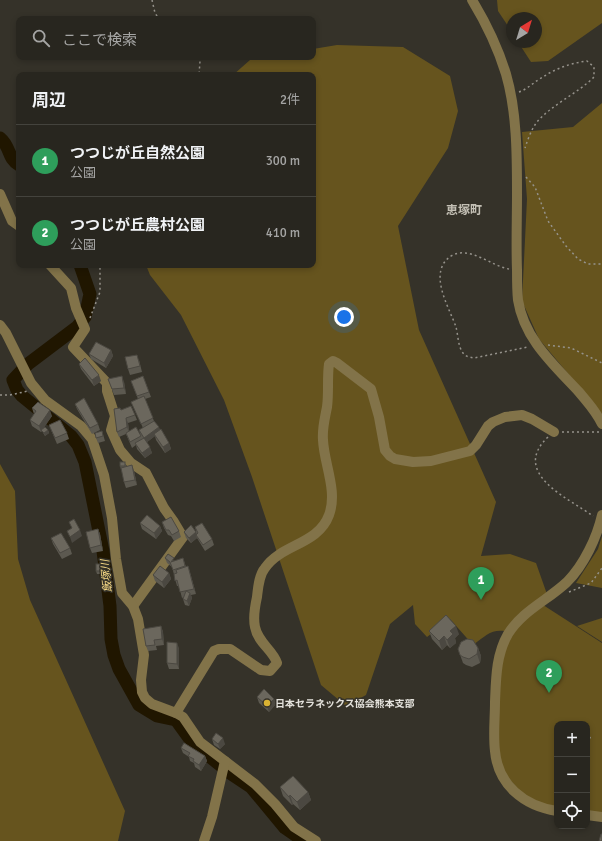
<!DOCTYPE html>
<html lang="ja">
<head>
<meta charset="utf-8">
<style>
	:root { --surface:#28261f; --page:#34322c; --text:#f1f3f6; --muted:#a5a5a4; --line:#44433d; --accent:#8bbbb9 }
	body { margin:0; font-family:Signika,"Noto Sans JP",sans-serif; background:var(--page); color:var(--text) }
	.controls { position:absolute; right:12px; bottom:12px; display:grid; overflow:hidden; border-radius:8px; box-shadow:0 2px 6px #0003 }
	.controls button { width:36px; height:36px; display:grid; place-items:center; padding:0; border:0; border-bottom:1px solid var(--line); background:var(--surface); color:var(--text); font:20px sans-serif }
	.compass { position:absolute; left:506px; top:12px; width:36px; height:36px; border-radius:50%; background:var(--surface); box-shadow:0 2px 6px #0003; rotate:38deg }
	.you { position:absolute; left:344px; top:317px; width:14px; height:14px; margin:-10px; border:3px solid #fff; border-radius:50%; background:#1a73e8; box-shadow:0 0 0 6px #1a73e833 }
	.badge { display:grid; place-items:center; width:26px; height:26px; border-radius:50%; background:var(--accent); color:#fff; font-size:13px; font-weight:700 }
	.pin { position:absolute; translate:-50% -33px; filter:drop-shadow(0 1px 2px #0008) }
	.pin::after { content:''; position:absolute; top:21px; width:14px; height:12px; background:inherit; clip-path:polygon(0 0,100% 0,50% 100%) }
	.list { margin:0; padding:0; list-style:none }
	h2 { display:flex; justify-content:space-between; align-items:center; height:52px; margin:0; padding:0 16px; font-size:17px }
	h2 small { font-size:13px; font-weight:400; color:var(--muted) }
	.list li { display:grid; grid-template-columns:26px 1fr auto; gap:12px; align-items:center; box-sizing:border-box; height:72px; padding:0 16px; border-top:1px solid var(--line) }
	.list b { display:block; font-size:15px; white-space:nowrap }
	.list p { margin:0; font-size:13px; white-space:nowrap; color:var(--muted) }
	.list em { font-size:13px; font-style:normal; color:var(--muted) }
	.icon { flex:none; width:22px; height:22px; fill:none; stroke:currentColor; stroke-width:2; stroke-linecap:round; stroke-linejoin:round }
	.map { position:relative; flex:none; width:602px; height:841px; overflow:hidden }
	.search { position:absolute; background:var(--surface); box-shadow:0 2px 6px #0003; left:16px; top:16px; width:300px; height:44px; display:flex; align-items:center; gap:10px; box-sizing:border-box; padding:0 14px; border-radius:8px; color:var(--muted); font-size:15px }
	.panel { position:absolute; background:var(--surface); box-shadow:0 2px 6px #0003; left:16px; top:72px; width:300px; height:196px; border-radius:8px }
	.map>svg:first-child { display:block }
	.green { fill:#66541e }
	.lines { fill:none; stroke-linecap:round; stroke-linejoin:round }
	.river { stroke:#201600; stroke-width:13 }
	.path { stroke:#95928b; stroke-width:1.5; stroke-dasharray:2 3; stroke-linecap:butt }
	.minor { stroke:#827349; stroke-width:10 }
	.wall { fill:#5c5950 }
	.shaded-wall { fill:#4b4841 }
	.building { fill:#6b675d; stroke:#4b4841 }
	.poi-dot { fill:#dab333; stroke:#353229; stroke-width:1.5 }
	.labels { text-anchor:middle; stroke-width:3; stroke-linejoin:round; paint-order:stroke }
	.poi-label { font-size:10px; font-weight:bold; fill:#e4e2dc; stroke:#353229; text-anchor:start }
	.water-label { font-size:11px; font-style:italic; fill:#f4d784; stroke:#353229 }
	.quarter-label { font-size:12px; font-weight:bold; fill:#c3bfb4; stroke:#353229 }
</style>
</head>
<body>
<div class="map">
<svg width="602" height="841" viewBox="0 0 602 841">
	<rect width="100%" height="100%" fill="#353229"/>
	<g class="green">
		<path d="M 497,0 L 602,0 L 602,23 L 548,61 L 531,62 L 518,42 L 536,42 L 536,18 L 512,18 L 512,32 L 498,11 Z"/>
		<path d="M 337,45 L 403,47 L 450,76 L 458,111 L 448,148 L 398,226 L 419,330 L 496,502 L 481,556 L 510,554 L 536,563 L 548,597 L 540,603 L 602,643 L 602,817 L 587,815 L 587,724 L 557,724 L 557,811 L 531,804 L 497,765 L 497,663 L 509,632 C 492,628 487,635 473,645 L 450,619 L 427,637 L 415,624 L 413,605 L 390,624 L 366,695 L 346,706 L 321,685 L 252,477 L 224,400 L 181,315 L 150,275 L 146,265 L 313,265 L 313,75 L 233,75 L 250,60 L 266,57 L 313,57 L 313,49 Z"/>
		<path d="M 602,103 L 602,414 L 539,339 L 522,301 L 527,199 L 522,132 L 573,127 Z"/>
		<path d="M 0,464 L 15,491 L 18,559 L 30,600 L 125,811 L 118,841 L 0,841 Z"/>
		<path d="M 602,536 L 602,588 L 576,583 L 598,549 Z"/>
		<path d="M 602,618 L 602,642 L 577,626 Z"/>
	</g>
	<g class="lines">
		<g class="river">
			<path d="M 0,138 C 11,147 7,158 19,165"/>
			<path d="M 80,265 L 90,294 L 85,317 L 77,327 L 28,364 L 13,380 L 17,390 L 22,396 L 71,436 L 78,445 L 85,462 L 103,551 L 110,606 L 111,639 L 114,655 L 119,669 L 139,705 L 157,716 L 176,720 L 189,738 L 210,757 L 230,773 L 251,787 L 285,828 L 304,841"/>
		</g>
		<g class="path">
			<path d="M 152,0 L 155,13 L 159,19"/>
			<path d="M 198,57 L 200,61 L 199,75"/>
			<path d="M 519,92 C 528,89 535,81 543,77 C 556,68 572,63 587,61 L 594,67 L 594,77 C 578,93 550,106 537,122 C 531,130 528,139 525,148"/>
			<path d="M 526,177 L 535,187 L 548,221 L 566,246 L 578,259 L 588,264 L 602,264"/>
			<path d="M 509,269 C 491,266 469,245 451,256 C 427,272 449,307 456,327 C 458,334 458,347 463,353 C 466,357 470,357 474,358 L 528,347"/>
			<path d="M 90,318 L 100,292 L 100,265"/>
			<path d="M 548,345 L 571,348 L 602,363"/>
			<path d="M 0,395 L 10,395 L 28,391"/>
			<path d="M 562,432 L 600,432"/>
			<path d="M 548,437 C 510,473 568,498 593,516"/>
			<path d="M 569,592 L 591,583 L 602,568"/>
			<path d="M 587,743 L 591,736"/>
		</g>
		<g class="minor">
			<path d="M 472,0 C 486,23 498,48 506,74 C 517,112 517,155 517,194 C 517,220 516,245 517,270 C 517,280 517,291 518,300 C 524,339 554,365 579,392 C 588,403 596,411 602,424"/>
			<path d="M 0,194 L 12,221 L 19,226"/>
			<path d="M 50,265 L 71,288 L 76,308 L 85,329 L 73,347 L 107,383 L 107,391 L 115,416 L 111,430 L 120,450 L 131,463 L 146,473 L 164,508 L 174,522 L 183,537 L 133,606"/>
			<path d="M 0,325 L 6,333 L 31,383 L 45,400 L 81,426 L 92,439 L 104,475 L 112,518 L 116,559 L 122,593 L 133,606 L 138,619 L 144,655 L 141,680 L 142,692 L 145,698 L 152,704 L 176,713 L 183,717 L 200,742 L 255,784 L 275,804 L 294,827 L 316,841"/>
			<path d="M 176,713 L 214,651 L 219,649 L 230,649 L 261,670 L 270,671 L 277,663 C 273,650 258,643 255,627 C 253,618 255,606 257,597 C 258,588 259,575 265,568 C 281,544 318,545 329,515 C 338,491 324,464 323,440 C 322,428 325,418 327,407 C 329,393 327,378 329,364 L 333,361 L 337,363 L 371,389 L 379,417 L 385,450 L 390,456 L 395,459 L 413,462 L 431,461 L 470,451 L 476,445 L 488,426 L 493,422 L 505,417 L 522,415 L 532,419 L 554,432"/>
			<path d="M 557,811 C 524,806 498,785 495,751 C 493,735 495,718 495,702 C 496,678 496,655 508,634 C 522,611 548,600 567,582 C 584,565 597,537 602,515"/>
			<path d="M 587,815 L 602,817"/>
			<path d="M 204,841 L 212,817 L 225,761"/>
		</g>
	</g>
	<g class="wall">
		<path d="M 111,350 L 113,356 L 106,368 L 91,359 L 89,354 Z"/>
		<path d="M 139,360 L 142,372 L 130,375 L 128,369 Z"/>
		<path d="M 79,364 L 101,381 L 94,386 L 81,369 Z"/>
		<path d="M 143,376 L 151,397 L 145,399 L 154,421 L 169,443 L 171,449 L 165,453 L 156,440 L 155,436 L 147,442 L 152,453 L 145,458 L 137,449 L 136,445 L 132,448 L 126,434 L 119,437 L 117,432 L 121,410 L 135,415 L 137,420 L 128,423 L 129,431 L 140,434 L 139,430 L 143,428 L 131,402 L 138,399 L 131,381 Z"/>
		<path d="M 108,379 L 124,382 L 126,394 L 114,395 Z"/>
		<path d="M 75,404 L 98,424 L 100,430 L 92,434 L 77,409 Z"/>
		<path d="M 32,408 L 52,416 L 44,427 L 48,430 L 49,433 L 45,436 L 42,431 L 41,432 L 32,426 L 30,420 L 34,414 Z"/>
		<path d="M 49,425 L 67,433 L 69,439 L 57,444 Z"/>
		<path d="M 102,431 L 105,441 L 98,443 L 96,438 Z"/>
		<path d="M 126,464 L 126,467 L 134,471 L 137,485 L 126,488 L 124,482 L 122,469 L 121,469 L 120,466 Z"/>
		<path d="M 162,522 L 179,531 L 181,537 L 174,541 L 171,536 L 168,535 L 164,528 Z"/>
		<path d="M 140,523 L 160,526 L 162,531 L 156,539 L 142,529 Z"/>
		<path d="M 195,527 L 212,539 L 214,545 L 205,551 L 197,538 L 191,543 L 186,538 L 184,532 L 196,531 Z"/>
		<path d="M 98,529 L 100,534 L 103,551 L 92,553 L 90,548 Z"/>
		<path d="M 51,538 L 70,548 L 72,554 L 62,559 L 53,544 Z"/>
		<path d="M 165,558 L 175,561 L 183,558 L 186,567 L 188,566 L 196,594 L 191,595 L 192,598 L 189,606 L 185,605 L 183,599 L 184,597 L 182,598 L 179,586 L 177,586 L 172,567 L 167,563 Z"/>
		<path d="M 101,564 L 102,566 L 102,574 L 97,574 L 96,571 Z"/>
		<path d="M 169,573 L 171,579 L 164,588 L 155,581 L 153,575 Z"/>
		<path d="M 161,626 L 163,632 L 164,645 L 156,646 L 157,650 L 148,651 L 146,646 Z"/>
		<path d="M 429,631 L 459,634 L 455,638 L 456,643 L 450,648 L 447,645 L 442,650 L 432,639 Z"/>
		<path d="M 179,648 L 179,669 L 169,669 L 167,663 Z"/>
		<path d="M 478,648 L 481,656 L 480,663 L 472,667 L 466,665 L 463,663 L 458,649 Z"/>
		<path d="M 257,697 L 274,699 L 276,704 L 269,712 L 259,703 Z"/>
		<path d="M 212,739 L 225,744 L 220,749 L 214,745 Z"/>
		<path d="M 181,748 L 205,756 L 207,761 L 201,771 L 195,767 L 194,763 L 190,761 L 189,757 L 183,753 Z"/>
		<path d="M 280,787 L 308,792 L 311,800 L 300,810 L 293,804 L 292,805 L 283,796 Z"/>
	</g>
	<g class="shaded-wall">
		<path d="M 111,350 L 113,356 L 106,368 L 104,363 Z"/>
		<path d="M 99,375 L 101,381 L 94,386 L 92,380 Z"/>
		<path d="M 122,376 L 124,382 L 126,394 L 124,388 Z"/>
		<path d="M 50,410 L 52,416 L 41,432 L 39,426 Z"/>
		<path d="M 126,418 L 128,423 L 129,433 L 127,427 Z"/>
		<path d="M 159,427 L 161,432 L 154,434 L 155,436 L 146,443 L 144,438 Z"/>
		<path d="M 48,430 L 49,433 L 45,436 L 44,433 Z"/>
		<path d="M 169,443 L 171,449 L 165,453 L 163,447 Z"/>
		<path d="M 150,447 L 152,453 L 145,458 L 142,453 Z"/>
		<path d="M 132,465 L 134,471 L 137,485 L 135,480 Z"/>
		<path d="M 160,526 L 162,531 L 156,539 L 154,533 Z"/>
		<path d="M 98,529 L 100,534 L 103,551 L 101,545 Z"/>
		<path d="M 80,530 L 82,536 L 72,543 L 70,537 Z"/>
		<path d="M 196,532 L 198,537 L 196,535 L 197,538 L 191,543 L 189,538 Z"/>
		<path d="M 101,564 L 102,566 L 102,574 L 101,571 Z"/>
		<path d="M 188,566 L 190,572 L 196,594 L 194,589 Z"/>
		<path d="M 169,573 L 171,579 L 164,588 L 162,582 Z"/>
		<path d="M 190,593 L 192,598 L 189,606 L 187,601 Z"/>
		<path d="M 161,626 L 163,632 L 164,645 L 162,639 Z"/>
		<path d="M 456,626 L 459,634 L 455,638 L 456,643 L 450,648 L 447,640 L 450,631 Z"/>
		<path d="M 444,636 L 447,645 L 442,650 L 439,641 Z"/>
		<path d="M 177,643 L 179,648 L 179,669 L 177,664 Z"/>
		<path d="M 478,648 L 481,656 L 480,663 L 477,654 Z"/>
		<path d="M 274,699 L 276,704 L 269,712 L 267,706 Z"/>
		<path d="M 223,738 L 225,744 L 220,749 L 218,744 Z"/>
		<path d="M 205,756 L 207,761 L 201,771 L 199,765 Z"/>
		<path d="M 308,792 L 311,800 L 300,810 L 297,802 Z"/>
		<path d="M 290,795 L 293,804 L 292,805 L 289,797 Z"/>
	</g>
	<g class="building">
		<path d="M 96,342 L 111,350 L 104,363 L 89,354 Z"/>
		<path d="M 137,355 L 140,366 L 128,369 L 125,357 Z"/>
		<path d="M 85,358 L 99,375 L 92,380 L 79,364 Z"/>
		<path d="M 122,376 L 124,388 L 112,389 L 108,379 Z"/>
		<path d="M 143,376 L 149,392 L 137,396 L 131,381 Z"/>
		<path d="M 144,396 L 153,418 L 141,424 L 131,402 Z"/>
		<path d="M 84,398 L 98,424 L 90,428 L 75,404 Z"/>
		<path d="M 38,402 L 50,410 L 39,426 L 30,420 L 36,411 L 32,408 Z"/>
		<path d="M 131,406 L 135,415 L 126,418 L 127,427 L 117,432 L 114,409 L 120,408 L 121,410 Z"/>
		<path d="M 60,420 L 67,433 L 55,438 L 49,425 Z"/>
		<path d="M 154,421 L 159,427 L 144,438 L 139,430 Z"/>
		<path d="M 45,427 L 48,430 L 44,433 L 41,430 Z"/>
		<path d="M 136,427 L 141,436 L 130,442 L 126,433 Z"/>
		<path d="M 161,429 L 169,443 L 163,447 L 154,434 Z"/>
		<path d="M 102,431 L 103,436 L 96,438 L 95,433 Z"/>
		<path d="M 144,438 L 150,447 L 142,453 L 135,443 Z"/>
		<rect x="120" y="462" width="5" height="4"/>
		<path d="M 132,465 L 135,480 L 124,482 L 121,468 Z"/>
		<path d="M 147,515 L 160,526 L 154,533 L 140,523 Z"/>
		<path d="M 171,517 L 179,531 L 172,535 L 169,530 L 166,530 L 162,522 Z"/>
		<path d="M 74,519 L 80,530 L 70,537 L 67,531 L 72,528 L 69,522 Z"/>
		<path d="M 202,523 L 212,539 L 203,545 L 196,535 L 198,533 L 195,527 Z"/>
		<path d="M 191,525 L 196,532 L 189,538 L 184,532 Z"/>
		<path d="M 98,529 L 101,545 L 90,548 L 86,532 Z"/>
		<path d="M 61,533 L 70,548 L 60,553 L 51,538 Z"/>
		<path d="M 168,554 L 174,558 L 171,562 L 183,558 L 185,566 L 173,570 L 170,562 L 165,558 Z"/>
		<rect x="96" y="564" width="5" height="7"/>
		<path d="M 160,566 L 169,573 L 162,582 L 153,575 Z"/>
		<path d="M 188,566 L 194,589 L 180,592 L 177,580 L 175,581 L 174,574 L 177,573 L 176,570 Z"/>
		<path d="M 186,591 L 190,593 L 187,601 L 183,599 Z"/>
		<path d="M 446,615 L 456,626 L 450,631 L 453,634 L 447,640 L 444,636 L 439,641 L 429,631 Z"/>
		<path d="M 161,626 L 162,639 L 154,640 L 155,645 L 146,646 L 143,629 Z"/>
		<path d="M 467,639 L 473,640 L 478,648 L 477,654 L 469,659 L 463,657 L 460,655 L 458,649 L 461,642 Z"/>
		<path d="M 167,642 L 177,643 L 177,664 L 167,663 Z"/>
		<path d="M 264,689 L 274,699 L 267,706 L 257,697 Z"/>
		<path d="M 216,733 L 223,738 L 218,744 L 212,739 Z"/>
		<path d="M 184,743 L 205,756 L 199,765 L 193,761 L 194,759 L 188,756 L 190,753 L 181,748 Z"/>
		<path d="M 293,776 L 308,792 L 297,802 L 290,795 L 289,797 L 280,787 Z"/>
		<path d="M 601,834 L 602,834 L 602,841 L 599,841 Z"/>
	</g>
	<circle class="poi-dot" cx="267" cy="703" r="4"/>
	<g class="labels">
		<g class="poi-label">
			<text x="275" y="707">日本セラネックス協会熊本支部</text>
		</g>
		<g class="water-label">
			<text transform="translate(106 576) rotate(-95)" y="4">飯塚川</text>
		</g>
		<g class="quarter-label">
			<text x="464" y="214">恵塚町</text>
		</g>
	</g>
</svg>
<div class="controls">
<button>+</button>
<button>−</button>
<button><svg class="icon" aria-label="locate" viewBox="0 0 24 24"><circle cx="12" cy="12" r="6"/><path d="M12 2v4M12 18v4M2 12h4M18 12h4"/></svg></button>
</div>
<svg class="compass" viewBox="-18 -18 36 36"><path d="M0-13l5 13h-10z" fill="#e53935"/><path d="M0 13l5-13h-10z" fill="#a5a5a4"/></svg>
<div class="you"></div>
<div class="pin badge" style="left:481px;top:600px;background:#2e9e5b">1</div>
<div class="pin badge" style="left:549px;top:693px;background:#2e9e5b">2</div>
<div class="search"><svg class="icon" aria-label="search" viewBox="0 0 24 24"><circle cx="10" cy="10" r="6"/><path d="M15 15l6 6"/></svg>ここで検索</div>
<section class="panel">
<h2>周辺<small>2件</small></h2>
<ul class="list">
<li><span class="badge" style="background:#2e9e5b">1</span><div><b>つつじが丘自然公園</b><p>公園</p></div><em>300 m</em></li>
<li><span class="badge" style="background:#2e9e5b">2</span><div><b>つつじが丘農村公園</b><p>公園</p></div><em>410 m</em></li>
</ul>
</section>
</div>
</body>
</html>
